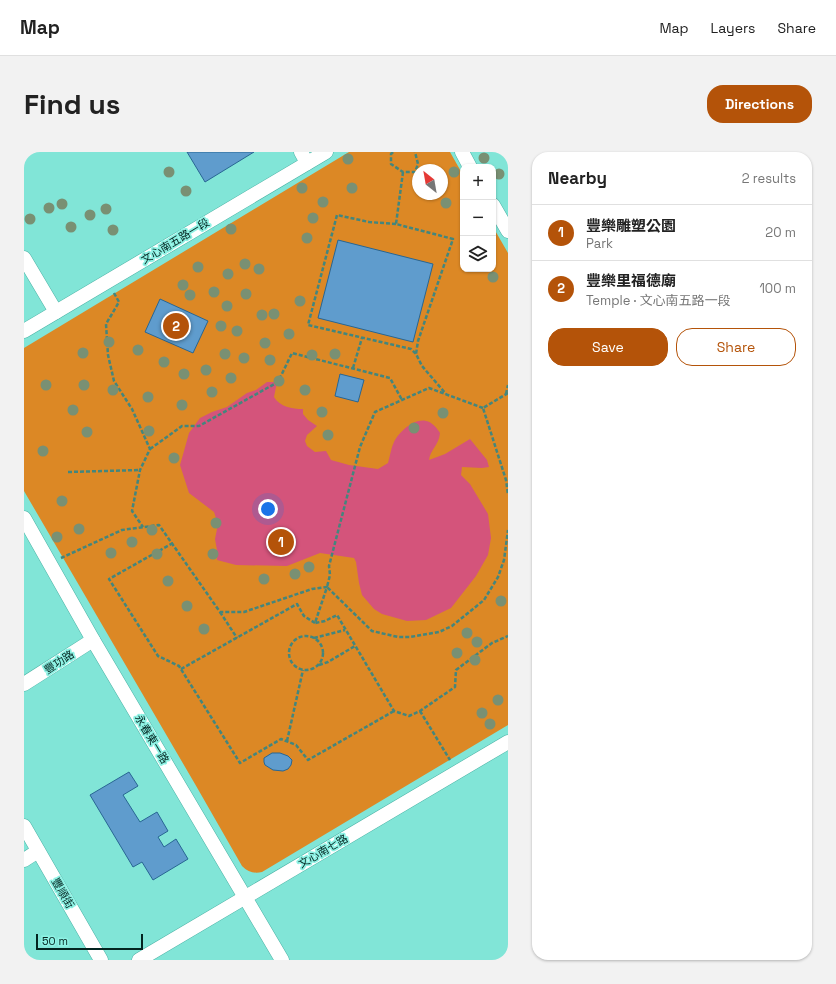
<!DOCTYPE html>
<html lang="en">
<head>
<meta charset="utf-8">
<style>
	:root { --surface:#fff; --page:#f2f2f2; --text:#222; --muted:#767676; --line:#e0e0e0; --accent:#b45309 }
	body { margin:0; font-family:"Space Grotesk","Noto Sans TC",sans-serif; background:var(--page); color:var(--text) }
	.controls { position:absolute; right:12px; top:12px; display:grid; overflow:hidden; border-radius:8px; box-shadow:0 1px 3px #0004 }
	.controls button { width:36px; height:36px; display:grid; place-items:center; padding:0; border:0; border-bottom:1px solid var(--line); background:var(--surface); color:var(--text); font:20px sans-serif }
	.compass { position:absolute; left:388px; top:12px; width:36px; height:36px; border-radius:50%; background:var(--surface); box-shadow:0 1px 3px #0004; rotate:329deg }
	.scale { position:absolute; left:12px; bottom:10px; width:107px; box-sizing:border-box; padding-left:4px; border:2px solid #032420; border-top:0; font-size:11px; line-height:14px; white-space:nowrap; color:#032420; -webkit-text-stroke:3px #8ef2e4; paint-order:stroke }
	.you { position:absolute; left:244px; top:357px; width:14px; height:14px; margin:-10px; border:3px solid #fff; border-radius:50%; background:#1a73e8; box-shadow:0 0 0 6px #1a73e833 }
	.badge { display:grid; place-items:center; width:26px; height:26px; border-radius:50%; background:var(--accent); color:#fff; font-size:13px; font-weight:700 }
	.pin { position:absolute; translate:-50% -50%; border:2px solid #fff; box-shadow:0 1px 4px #0006 }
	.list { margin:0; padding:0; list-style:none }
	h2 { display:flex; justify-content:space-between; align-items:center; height:52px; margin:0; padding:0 16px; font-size:17px }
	h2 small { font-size:13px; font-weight:400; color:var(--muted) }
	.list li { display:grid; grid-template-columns:26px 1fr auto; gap:12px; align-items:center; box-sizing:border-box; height:56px; padding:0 16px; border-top:1px solid var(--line) }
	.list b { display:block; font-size:15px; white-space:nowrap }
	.list p { margin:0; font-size:13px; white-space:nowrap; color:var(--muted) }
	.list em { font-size:13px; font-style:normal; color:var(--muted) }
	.actions { display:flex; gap:8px; padding:12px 16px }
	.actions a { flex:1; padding:9px 0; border:1px solid var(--accent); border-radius:16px; text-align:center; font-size:14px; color:var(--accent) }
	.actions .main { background:var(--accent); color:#fff }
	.icon { flex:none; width:22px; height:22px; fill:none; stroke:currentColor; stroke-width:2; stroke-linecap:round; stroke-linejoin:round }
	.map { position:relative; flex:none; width:484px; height:808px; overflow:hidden; border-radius:16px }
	header { display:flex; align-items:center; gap:24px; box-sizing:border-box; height:56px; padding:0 20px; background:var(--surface); border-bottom:1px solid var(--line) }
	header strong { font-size:19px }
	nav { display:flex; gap:22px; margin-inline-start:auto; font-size:14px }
	.intro { display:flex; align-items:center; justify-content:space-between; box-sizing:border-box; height:96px; padding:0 24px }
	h1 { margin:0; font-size:28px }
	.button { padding:10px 18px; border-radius:16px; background:var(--accent); color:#fff; font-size:14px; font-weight:700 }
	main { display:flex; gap:24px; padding:0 24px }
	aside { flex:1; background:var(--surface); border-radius:16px; box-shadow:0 1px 3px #0004 }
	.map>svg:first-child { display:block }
	.green { fill:#dc8825; fill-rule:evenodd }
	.water { fill:#d4547b }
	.building { fill:#5f9ccd; stroke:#286693 }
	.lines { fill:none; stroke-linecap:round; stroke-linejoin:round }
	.minor-casing { stroke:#4bb2a5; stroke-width:15 }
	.path { stroke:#43867d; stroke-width:2.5; stroke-dasharray:4 2; stroke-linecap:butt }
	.minor { stroke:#fff; stroke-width:14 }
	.tree { fill:#799073 }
	.labels { text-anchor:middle; stroke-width:3.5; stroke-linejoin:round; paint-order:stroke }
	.street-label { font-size:11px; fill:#032420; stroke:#8ef2e4 }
</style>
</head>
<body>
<header>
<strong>Map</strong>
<nav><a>Map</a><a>Layers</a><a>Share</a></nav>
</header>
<div class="intro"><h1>Find us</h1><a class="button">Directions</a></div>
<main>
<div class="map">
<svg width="484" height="808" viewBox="0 0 484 808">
	<rect width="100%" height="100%" fill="#81e5d7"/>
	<path class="green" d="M 325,0 L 426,0 L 439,23 L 439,117 L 469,117 L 469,75 L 484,101 L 484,573 L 238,720 C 230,722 224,720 218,714 L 171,632 L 0,339 L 0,196 ZM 394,18 L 418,18 L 418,42 L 394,42 Z"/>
	<path class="water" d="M 243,230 L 253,230 L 250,245 C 256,255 268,257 279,257 L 279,262 L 284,268 L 293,274 L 283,283 L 281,289 L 283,294 L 291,300 L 302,299 L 307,308 L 325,313 L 354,317 L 364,311 C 366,304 367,296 370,290 C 375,280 390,266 402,269 C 408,270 413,276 416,281 C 415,293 406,298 405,308 L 421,302 L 446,287 L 463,308 L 465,315 L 458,316 L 438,315 L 437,323 L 446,332 L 464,362 L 467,386 L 464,403 L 452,424 L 427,456 L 402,468 L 383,469 L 358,462 L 350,457 L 338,443 L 335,431 L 332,410 L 330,406 L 296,401 L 263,414 L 212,413 L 193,408 L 193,398 L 191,387 L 194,372 L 190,360 L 165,341 L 156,313 L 160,299 L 165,281 L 176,266 L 188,260 L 203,255 L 223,241 L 232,238 Z"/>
	<g class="building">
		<path d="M 163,0 L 230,0 L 181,30 Z"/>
		<path d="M 314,88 L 409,112 L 389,190 L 294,166 Z"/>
		<path d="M 136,147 L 184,169 L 169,201 L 121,180 Z"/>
		<path d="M 316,222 L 340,228 L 334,250 L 311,244 Z"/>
		<path d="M 248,601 L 256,601 L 264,604 L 268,608 L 267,613 L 264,617 L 259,619 L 249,618 L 241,613 L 240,610 L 240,606 Z"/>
		<path d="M 105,620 L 114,634 L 99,643 L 116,670 L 133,660 L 144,679 L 134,685 L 140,695 L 152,687 L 164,707 L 129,728 L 118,710 L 109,715 L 66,643 Z"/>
	</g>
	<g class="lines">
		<g class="minor-casing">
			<g id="minor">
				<path d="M 277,0 L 283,11"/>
				<path d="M 438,0 L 446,15"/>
				<path d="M 469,53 L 484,79"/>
				<path d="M 0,106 L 32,160"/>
				<path d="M 0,179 L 302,0"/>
				<path d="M 0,366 L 69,488 L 258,808"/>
				<path d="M 0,532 L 69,488"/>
				<path d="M 0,674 L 77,808"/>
				<path d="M 0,708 L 14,699"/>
				<path d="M 115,808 L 484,590"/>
			</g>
		</g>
		<g class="path">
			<path d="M 369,0 L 367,2 L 367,12 L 379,20 L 391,20 L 394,12 L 391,0"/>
			<path d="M 379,20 L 372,72 L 429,87 L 394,189 L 392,202 L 398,214 L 422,242"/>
			<path d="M 372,72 L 345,70 L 313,63 L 284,173 L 387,197 L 392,202"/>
			<path d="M 90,141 L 95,150 L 82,172 L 84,203 L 90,229 L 108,257 L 126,297 L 116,318 L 108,359 L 119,375"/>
			<path d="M 329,216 L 338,186"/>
			<path d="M 484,241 L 459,256 L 482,328 L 484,343"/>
			<path d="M 482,242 L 484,233"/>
			<path d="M 459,256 L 405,236 L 351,260 L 336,295 L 305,414 L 306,423 L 303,435 L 348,479 L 374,485 L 386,485 L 415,480 L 428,474 L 460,448 L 474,425 L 480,408 L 484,378"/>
			<path d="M 126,297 L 158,274 L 175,274 L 254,230 L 268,201 L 366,226 L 378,248"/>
			<path d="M 44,320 L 116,318"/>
			<path d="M 149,391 L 85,427 L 134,504 L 155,514 L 216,611 L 257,587 L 272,593 L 284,608 L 370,559"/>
			<path d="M 37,406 L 98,378 L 135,373 L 196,460 L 220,460 L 288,437 L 303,435 L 291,471 L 301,469 L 313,463 L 370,559 L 385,564 L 396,559 L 431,535 L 432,518 L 468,491 L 484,484"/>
			<path d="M 196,460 L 213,486"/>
			<circle cx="282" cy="501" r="17"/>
			<path d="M 290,486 L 321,478"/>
			<path d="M 295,513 L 304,510 L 331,494"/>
			<path d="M 157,517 L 273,452 L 280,464 L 291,471"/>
			<path d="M 396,559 L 426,608"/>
			<path d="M 263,589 L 279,518"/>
		</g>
		<use href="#minor" class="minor"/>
	</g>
	<g class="tree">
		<circle cx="460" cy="6" r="5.5"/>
		<circle cx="324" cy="7" r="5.5"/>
		<circle cx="145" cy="20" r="5.5"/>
		<circle cx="430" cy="20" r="5.5"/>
		<circle cx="475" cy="22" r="5.5"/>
		<circle cx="278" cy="36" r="5.5"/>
		<circle cx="328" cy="36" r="5.5"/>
		<circle cx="162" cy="39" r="5.5"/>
		<circle cx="299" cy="50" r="5.5"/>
		<circle cx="422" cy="51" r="5.5"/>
		<circle cx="38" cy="52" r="5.5"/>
		<circle cx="25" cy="56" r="5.5"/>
		<circle cx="82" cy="57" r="5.5"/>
		<circle cx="66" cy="63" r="5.5"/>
		<circle cx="289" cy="66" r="5.5"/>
		<circle cx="6" cy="67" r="5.5"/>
		<circle cx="47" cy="75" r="5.5"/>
		<circle cx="207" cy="77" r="5.5"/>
		<circle cx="89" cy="78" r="5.5"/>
		<circle cx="283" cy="86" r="5.5"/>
		<circle cx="221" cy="112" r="5.5"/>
		<circle cx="174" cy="115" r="5.5"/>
		<circle cx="235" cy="117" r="5.5"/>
		<circle cx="204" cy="122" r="5.5"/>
		<circle cx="469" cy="125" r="5.5"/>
		<circle cx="159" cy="133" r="5.5"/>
		<circle cx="190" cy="140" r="5.5"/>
		<circle cx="222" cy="142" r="5.5"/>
		<circle cx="166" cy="143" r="5.5"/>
		<circle cx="276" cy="149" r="5.5"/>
		<circle cx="203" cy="154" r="5.5"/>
		<circle cx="250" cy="162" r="5.5"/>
		<circle cx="238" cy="163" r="5.5"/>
		<circle cx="197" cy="174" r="5.5"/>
		<circle cx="213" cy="179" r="5.5"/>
		<circle cx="265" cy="182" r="5.5"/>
		<circle cx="85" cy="190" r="5.5"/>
		<circle cx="241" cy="191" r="5.5"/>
		<circle cx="114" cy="198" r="5.5"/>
		<circle cx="59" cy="201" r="5.5"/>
		<circle cx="201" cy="202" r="5.5"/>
		<circle cx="311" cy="202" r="5.5"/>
		<circle cx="288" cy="203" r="5.5"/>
		<circle cx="220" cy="206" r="5.5"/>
		<circle cx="246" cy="208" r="5.5"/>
		<circle cx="140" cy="210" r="5.5"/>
		<circle cx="182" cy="218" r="5.5"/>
		<circle cx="160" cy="222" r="5.5"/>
		<circle cx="207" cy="226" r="5.5"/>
		<circle cx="255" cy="229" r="5.5"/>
		<circle cx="22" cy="233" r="5.5"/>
		<circle cx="60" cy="233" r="5.5"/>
		<circle cx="89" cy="238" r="5.5"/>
		<circle cx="281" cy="238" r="5.5"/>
		<circle cx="188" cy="240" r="5.5"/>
		<circle cx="124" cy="245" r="5.5"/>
		<circle cx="158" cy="253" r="5.5"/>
		<circle cx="49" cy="258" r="5.5"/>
		<circle cx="298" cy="260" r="5.5"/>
		<circle cx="419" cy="261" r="5.5"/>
		<circle cx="390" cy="276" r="5.5"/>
		<circle cx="125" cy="279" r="5.5"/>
		<circle cx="63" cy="280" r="5.5"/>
		<circle cx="304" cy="283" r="5.5"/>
		<circle cx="19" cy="299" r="5.5"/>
		<circle cx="150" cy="306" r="5.5"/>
		<circle cx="38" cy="349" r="5.5"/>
		<circle cx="192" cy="371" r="5.5"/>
		<circle cx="55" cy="377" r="5.5"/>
		<circle cx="128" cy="378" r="5.5"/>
		<circle cx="33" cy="385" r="5.5"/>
		<circle cx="108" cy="390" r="5.5"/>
		<circle cx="87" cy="401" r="5.5"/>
		<circle cx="133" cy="402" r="5.5"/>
		<circle cx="189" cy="402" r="5.5"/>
		<circle cx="285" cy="415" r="5.5"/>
		<circle cx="271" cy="422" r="5.5"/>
		<circle cx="240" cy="427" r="5.5"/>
		<circle cx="144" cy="429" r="5.5"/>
		<circle cx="477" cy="449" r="5.5"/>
		<circle cx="163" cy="454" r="5.5"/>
		<circle cx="180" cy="477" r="5.5"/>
		<circle cx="443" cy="481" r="5.5"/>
		<circle cx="453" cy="490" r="5.5"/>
		<circle cx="433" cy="501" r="5.5"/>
		<circle cx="451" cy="508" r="5.5"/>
		<circle cx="474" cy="548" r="5.5"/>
		<circle cx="458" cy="561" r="5.5"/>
		<circle cx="466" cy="572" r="5.5"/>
	</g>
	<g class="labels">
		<g class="street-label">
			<text transform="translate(151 89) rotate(-31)" y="4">文心南五路一段</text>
			<text transform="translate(35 510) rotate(-33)" y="4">豐功路</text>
			<text transform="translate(128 587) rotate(59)" y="4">永春東一路</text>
			<text transform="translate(299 699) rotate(-30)" y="4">文心南七路</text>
			<text transform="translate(39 741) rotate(60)" y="4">豐順街</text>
		</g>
	</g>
</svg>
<div class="controls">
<button>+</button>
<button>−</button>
<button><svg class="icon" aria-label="layers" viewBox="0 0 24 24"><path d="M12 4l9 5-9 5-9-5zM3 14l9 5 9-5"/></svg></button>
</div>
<svg class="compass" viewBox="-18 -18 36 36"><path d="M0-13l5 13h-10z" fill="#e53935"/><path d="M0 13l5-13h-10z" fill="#767676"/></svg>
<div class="scale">50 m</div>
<div class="you"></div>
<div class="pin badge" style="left:257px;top:390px">1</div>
<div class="pin badge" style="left:152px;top:174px">2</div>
</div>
<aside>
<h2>Nearby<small>2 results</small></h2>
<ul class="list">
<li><span class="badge">1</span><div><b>豐樂雕塑公園</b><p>Park</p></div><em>20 m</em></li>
<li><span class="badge">2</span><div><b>豐樂里福德廟</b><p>Temple · 文心南五路一段</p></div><em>100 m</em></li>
</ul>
<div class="actions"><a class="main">Save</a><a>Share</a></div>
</aside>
</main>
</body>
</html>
